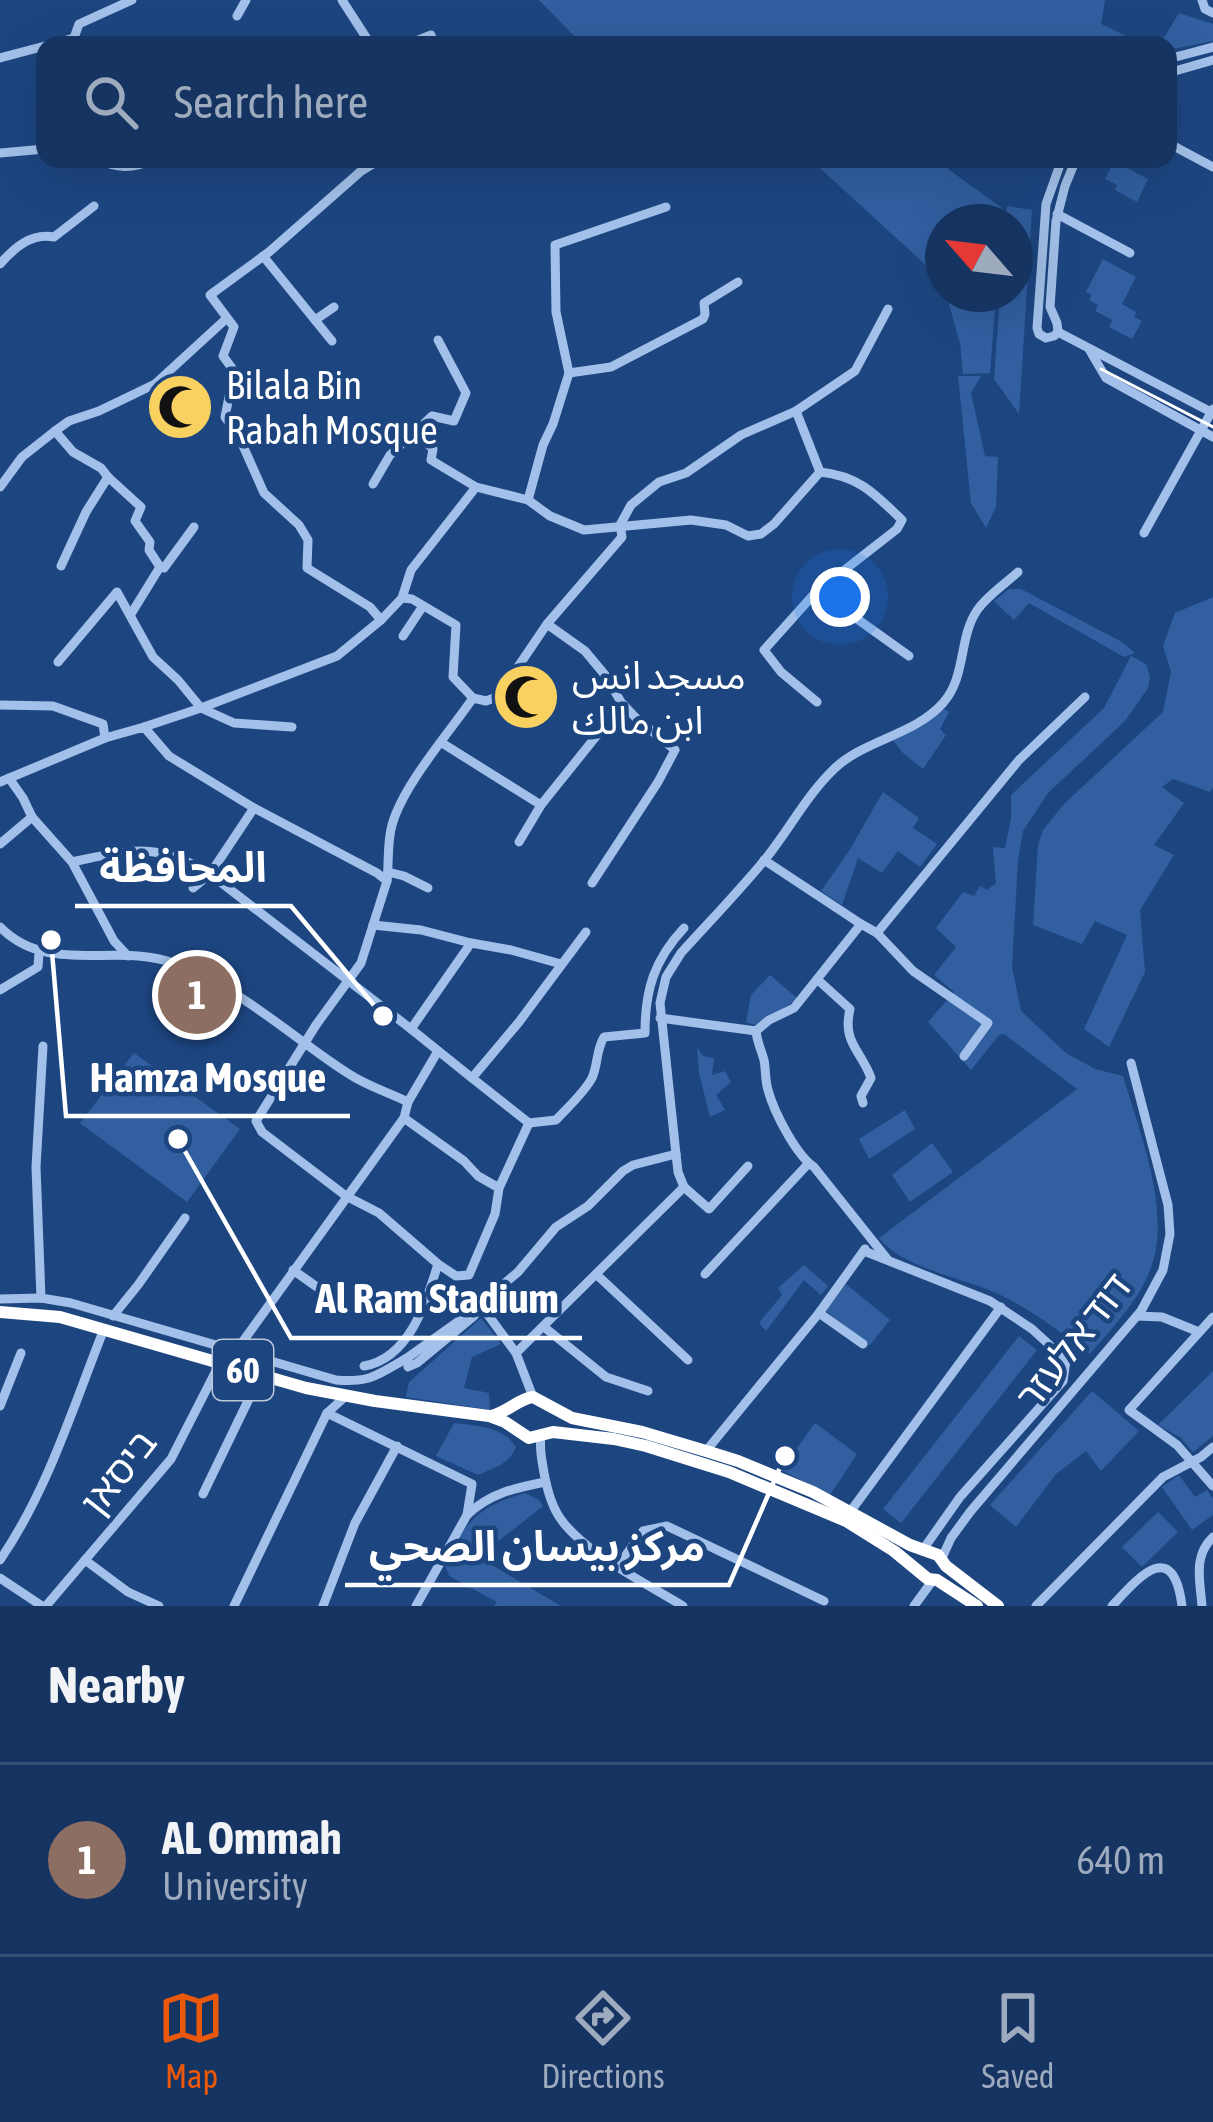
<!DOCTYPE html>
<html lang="en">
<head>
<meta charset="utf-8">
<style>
	:root { --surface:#163461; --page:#233f6a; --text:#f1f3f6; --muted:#9eaabd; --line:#354f76; --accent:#ea580c }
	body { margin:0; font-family:"Asap Condensed","Noto Sans Arabic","Noto Sans Hebrew",sans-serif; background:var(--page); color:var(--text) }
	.compass { position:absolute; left:925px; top:204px; width:108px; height:108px; border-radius:50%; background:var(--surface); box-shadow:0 12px 48px #0002; rotate:298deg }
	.you { position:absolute; left:840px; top:597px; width:42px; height:42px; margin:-30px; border:9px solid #fff; border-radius:50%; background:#1a73e8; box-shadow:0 0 0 18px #1a73e833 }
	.badge { display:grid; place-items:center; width:78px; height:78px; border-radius:50%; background:var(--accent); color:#fff; font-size:39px; font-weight:700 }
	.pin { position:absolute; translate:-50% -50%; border:6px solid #fff; box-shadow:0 3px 12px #0006 }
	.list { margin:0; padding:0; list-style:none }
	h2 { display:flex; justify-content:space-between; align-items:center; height:156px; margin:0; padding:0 48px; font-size:51px }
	h2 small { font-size:39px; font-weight:400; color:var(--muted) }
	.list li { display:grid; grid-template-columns:78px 1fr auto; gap:36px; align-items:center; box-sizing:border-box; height:192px; padding:0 48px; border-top:3px solid var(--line) }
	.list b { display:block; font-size:45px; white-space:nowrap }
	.list p { margin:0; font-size:39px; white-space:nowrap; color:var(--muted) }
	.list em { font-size:39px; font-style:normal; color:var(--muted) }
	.icon { flex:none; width:66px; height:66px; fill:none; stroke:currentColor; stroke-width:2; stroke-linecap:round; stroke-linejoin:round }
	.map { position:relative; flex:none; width:1213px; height:1606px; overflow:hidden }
	.search { position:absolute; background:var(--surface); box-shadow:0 12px 48px #0002; left:36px; right:36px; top:36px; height:132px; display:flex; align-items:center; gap:30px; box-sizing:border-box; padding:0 42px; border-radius:24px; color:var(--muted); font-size:45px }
	.sheet { height:348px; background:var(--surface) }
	nav { display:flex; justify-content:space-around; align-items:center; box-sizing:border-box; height:168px; border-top:3px solid var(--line); background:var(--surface); font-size:33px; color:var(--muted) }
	nav a { display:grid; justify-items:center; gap:6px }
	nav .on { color:var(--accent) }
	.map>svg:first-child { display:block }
	.green { fill:#315fa0 }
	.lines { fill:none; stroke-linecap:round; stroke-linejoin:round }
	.minor { stroke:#a2c0e9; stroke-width:9 }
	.highway { stroke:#fff; stroke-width:12 }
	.tram { stroke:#fff; stroke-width:3 }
	.labels { text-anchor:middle; stroke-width:9; stroke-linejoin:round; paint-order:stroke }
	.shield { fill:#1d4681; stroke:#bbc8d9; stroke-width:3 }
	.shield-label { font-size:36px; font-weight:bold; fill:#fff }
	.poi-label { font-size:39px; fill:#fff; stroke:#1d4681; text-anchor:start }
	.street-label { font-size:39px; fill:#fff; stroke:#1d4681 }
	.leader { fill:none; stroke:#fff; stroke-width:4.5 }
	.callout-dot { fill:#fff; stroke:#1d4681; stroke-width:4.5 }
	.callout-label { font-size:42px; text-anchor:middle; font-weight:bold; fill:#fff; stroke:#1d4681; stroke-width:9; stroke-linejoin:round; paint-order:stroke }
</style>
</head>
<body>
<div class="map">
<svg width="1213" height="1606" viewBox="0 0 1213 1606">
	<rect width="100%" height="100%" fill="#1d4681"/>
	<g class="green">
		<path d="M 539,0 L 1105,0 L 1101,24 L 1145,45 L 583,45 Z"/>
		<path d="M 1179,13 L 1213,24 L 1213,41 L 1168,50 L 1168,45 L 1164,45 L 1162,41 Z"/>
		<path d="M 810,159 L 953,159 L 948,169 L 1002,208 L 1001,222 L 943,222 L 943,289 L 928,267 Z"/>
		<path d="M 1114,161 L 1148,179 L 1137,202 L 1115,190 L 1117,185 L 1105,179 Z"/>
		<path d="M 1007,206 L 1032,210 L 1019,414 L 994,379 L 1000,294 L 1015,294 L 1015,222 L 1006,222 Z"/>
		<path d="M 1103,259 L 1136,277 L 1122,304 L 1136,312 L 1134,317 L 1142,321 L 1132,339 L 1109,327 L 1112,320 L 1095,311 L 1098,305 L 1089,300 L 1092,295 L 1086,292 Z"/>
		<path d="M 946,294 L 996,294 L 990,373 L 963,374 L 960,343 Z"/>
		<path d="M 958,376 L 981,376 L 971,393 L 985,456 L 998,457 L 996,507 L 986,528 L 971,503 Z"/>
		<path d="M 1009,589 L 1021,589 L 1122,642 L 1135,653 L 1124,657 L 1029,603 L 1014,620 L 994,601 Z"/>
		<path d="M 1213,597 L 1213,788 L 1210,792 L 1173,779 L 1162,787 L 1184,803 L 1154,845 L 1174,855 L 1140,910 L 1145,972 L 1109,1047 L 1084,1029 L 1127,935 L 1095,921 L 1082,944 L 1033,925 L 1038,845 L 1043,830 L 1065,803 L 1163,712 L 1171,672 L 1163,646 L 1175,613 Z"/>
		<path d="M 1131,656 L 1146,664 L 1150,677 L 1148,688 L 1125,721 L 1048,793 L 1023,831 L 1018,860 L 1012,967 L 1021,1011 L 1066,1053 L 1095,1069 L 1123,1076 C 1139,1132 1173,1213 1150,1270 C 1138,1302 1112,1328 1090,1354 C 1059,1332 1030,1308 996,1293 C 961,1277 902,1268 879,1238 L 1077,1089 L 1004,1034 L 999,1035 L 971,1070 L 928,1022 L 954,992 L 934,975 L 956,947 L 936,928 L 963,892 L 974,896 L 980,886 L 987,890 L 996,883 L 993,847 L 1005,848 L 1011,819 L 1011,795 L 1104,708 Z"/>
		<path d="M 944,709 L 949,712 L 940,729 L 946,735 L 923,769 L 902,752 L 893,740 L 924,725 Z"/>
		<path d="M 883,792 L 919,818 L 913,828 L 937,844 L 920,867 L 898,851 L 882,873 L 858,858 L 842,905 L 821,891 L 849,851 Z"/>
		<path d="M 770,975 L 798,999 L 755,1025 L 746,1022 L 751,995 Z"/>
		<path d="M 697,1047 L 703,1056 L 714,1058 L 712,1075 L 725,1071 L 731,1082 L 716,1095 L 725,1110 L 710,1117 L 699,1073 Z"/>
		<path d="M 134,1053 L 240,1129 L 187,1202 L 80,1123 Z"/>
		<path d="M 905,1110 L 915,1129 L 869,1159 L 859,1139 Z"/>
		<path d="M 932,1143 L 953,1172 L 910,1202 L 892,1175 Z"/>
		<path d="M 804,1265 L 828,1286 L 821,1295 L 804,1280 L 766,1331 L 759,1323 L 782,1295 L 778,1288 Z"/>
		<path d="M 846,1284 L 890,1320 L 869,1346 L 826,1311 Z"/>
		<path d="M 481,1318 L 501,1344 L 472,1357 L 464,1388 L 489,1393 L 490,1410 L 406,1397 L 409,1382 Z"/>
		<path d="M 1019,1336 L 1037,1350 L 901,1523 L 883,1509 Z"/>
		<path d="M 1213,1371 L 1213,1436 L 1193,1452 L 1181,1438 L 1158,1425 Z"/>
		<path d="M 1092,1391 L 1139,1431 L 1101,1471 L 1086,1451 L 1056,1474 L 1016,1527 L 990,1505 Z"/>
		<path d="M 454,1423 C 477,1426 502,1426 516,1447 C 510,1464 493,1468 478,1475 L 436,1456 Z"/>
		<path d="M 815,1423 L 857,1454 L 830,1495 L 781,1470 Z"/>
		<path d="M 1179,1475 L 1195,1497 L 1207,1490 L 1213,1499 L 1213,1515 L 1192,1530 L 1162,1487 Z"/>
		<path d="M 525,1493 L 539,1500 L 543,1506 L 481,1555 L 490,1564 L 561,1606 L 494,1606 L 497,1602 L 449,1576 L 445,1564 C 468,1519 476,1508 525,1493 Z"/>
		<path d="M 1158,1512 L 1178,1532 L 1142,1567 L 1122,1547 Z"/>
	</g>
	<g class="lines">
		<g class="minor">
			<path d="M 342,0 L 371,45"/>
			<path d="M 1202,0 L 1205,9 L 1213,13"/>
			<path d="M 237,16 L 246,0"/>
			<path d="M 48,45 L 74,38 L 79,24 L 132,0"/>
			<path d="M 406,45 L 431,35 L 434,45"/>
			<path d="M 0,58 L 45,46"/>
			<path d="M 1168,59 L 1213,47"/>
			<path d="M 1168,73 L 1213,60"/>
			<path d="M 1168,143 L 1213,167"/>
			<path d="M 0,153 L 45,149"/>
			<path d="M 96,159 C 116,168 133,170 152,159"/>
			<path d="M 1057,214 L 1130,253"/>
			<path d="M 263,256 L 332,341"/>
			<path d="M 0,264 C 15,247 31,233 54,237 L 94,206"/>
			<path d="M 315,320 L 334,307"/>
			<path d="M 1058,332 L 1054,336 L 1046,338 L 1039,334 L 1037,328 L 1046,204 L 1062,159"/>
			<path d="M 1058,332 L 1057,323 L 1050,307 L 1056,221 L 1065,186 L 1076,159"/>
			<path d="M 1058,332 L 1213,413"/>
			<path d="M 1089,349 L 1106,378 L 1213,437"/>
			<path d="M 569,373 L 611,367 L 703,319 L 705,314 L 704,303 L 738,282"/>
			<path d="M 55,431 L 73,452 L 101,468 L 108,477 L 86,512 L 61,566"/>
			<path d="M 415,433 L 433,449 L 431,460 L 476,487 L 528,500 L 550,516 L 584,530 L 691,520 L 726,525 L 748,536 L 761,534 L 774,524 L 820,472 L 796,411"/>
			<path d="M 108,477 L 141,507 L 135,521 L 150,542 L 149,550 L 160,567"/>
			<path d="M 373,484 L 390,455 L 432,416 L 454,421 L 466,393 L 438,340"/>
			<path d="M 0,487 L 22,457 L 55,431 L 69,421 L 99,411 L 155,384 L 227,318"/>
			<path d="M 528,500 L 543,445 L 553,424 L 569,373 L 556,312 L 555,245 L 666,207"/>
			<path d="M 1144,533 L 1213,409"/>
			<path d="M 818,591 L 909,656"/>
			<path d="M 402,598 L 412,599 L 456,625 L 453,677 L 473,698"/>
			<path d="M 131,614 L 160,567 L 164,568 L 194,527"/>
			<path d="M 381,620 L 370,607 L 307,568 L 308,540 L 299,525 L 264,493 L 240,439 L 225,417 L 234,371 L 223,356 L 234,327 L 210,295 L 269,252 L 360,172 L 381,159"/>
			<path d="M 547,624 L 585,651 L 605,675 L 621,702 L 636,718 L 675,750 L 658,782 L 592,883"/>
			<path d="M 403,636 L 423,606"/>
			<path d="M 58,662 L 117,592 L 153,657 L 178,680 L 201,708 L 234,723 L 292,727"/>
			<path d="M 817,702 L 781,672 L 764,650 L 815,593 L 897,529 L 902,520 C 875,494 859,476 820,472"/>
			<path d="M 0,705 L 53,706 L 103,724 L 105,738"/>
			<path d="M 144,727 L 201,708 L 337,656 L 381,620 L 402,598 L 411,570 L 476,487"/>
			<path d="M 442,743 L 541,805"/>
			<path d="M 9,778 L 23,798 L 32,817 L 72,862 L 114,941 L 128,956"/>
			<path d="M 0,782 L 105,738 L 144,727 L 169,756 L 254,808 L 377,873 L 387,881 L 361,963 L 316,1025 L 256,1121 L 262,1132 L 346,1196 L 379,1213 L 438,1264 L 456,1276 L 469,1275 L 495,1214 L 499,1188 L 529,1123"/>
			<path d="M 519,842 L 541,805 L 622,704"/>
			<path d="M 0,844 L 32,817"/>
			<path d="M 764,860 L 861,924"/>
			<path d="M 72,862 C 129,850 157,841 210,874 L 411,1029"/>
			<path d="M 388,872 L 404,876 L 428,888"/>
			<path d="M 387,881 C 389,863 387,842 392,825 C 403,785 449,733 473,698 L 486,701 L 494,698 L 505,686 L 547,624 L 622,537 L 620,525 L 631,505 L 659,482 L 686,473 L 741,435 L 796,411 L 855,371 L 888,309"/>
			<path d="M 193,888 L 210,874 L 254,808"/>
			<path d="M 373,925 L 421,930 L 471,943"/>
			<path d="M 0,927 C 44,972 104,947 159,959 C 224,973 293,1039 349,1074 C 367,1086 388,1092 408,1102"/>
			<path d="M 586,932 L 519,1022 L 472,1078 L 529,1123 L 556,1120 C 567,1108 584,1093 592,1078 C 598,1065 596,1050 604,1037 L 645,1033 C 645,990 654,960 684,928"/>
			<path d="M 877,933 L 913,971 L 988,1023 L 964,1056"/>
			<path d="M 818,980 L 850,1009 C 842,1043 861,1050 871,1078 L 861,1096 L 863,1103"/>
			<path d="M 0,990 L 38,967 L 39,953"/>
			<path d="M 660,1018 L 756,1031 L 769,1020 L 794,1008 L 861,924 L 877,933 L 1019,760 L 1085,697"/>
			<path d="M 756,1031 C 757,1042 761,1049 764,1060 C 766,1070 765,1081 768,1090 C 774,1112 796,1155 814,1167 L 888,1260"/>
			<path d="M 472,1078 L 411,1029 L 471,943 L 511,950 L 561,964"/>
			<path d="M 404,1118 L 464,1161 L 478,1176 L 499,1188"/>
			<path d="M 684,1187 L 709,1209 L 748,1166"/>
			<path d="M 864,1251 L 990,1301 L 1032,1329 L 1066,1360 L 1063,1381 L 960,1497 L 922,1551"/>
			<path d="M 293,1270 L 324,1292"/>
			<path d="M 705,1274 L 808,1164"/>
			<path d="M 597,1275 L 688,1360"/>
			<path d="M 41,1298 L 36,1167 L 43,1046"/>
			<path d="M 0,1299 L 41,1298 L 71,1303 L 336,1380 C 371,1383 379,1374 407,1358"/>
			<path d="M 480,1304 L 474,1316 L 417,1363 L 408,1367 L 407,1358 L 466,1316 L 518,1272 L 556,1227 L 588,1206 L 623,1171 L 633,1165 L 676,1154 L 660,1003 L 666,977 L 681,953 C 710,921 740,890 767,857 C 790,828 807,795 834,769 C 864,740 915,735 943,703 C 967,676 958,637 978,609 C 988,595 1006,583 1018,572"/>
			<path d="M 480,1304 L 516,1353 L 533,1397"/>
			<path d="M 819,1313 L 863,1344"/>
			<path d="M 113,1316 L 138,1285 L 185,1218"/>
			<path d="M 1137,1316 L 1162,1317 L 1199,1332"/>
			<path d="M 1213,1317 L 1129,1410 L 1177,1445 L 1213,1486"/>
			<path d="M 544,1327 L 606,1377 L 648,1391"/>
			<path d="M 236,1351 L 404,1118 L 408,1102 L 438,1051"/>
			<path d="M 516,1353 L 684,1187 L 678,1172 L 676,1154"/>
			<path d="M 364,1366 C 410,1358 426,1302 438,1264"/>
			<path d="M 0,1406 L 21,1353"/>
			<path d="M 327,1413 L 472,1484 L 467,1515"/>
			<path d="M 541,1436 C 539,1449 542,1460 544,1473 C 547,1489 551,1505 560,1518 C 583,1552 647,1584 683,1606"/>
			<path d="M 706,1451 L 819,1313 L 865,1249"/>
			<path d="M 203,1494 L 260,1376"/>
			<path d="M 850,1512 L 1001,1307"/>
			<path d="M 942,1558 L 951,1538 L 970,1512 L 1141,1311 L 1163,1270 L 1170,1234 L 1168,1205 L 1131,1063"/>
			<path d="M 0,1560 C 48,1490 73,1407 104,1329"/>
			<path d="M 85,1560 L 128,1592 L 159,1606"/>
			<path d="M 618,1566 L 643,1531 L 667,1526 L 824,1601"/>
			<path d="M 0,1578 L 42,1606"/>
			<path d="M 46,1606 L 171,1459 L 220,1363"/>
			<path d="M 234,1606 L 327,1413 L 346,1396"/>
			<path d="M 323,1606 L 355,1523 L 397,1446"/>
			<path d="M 416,1606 L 467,1515 C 490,1493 515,1488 545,1482"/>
			<path d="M 914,1606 L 933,1580"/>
			<path d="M 1036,1606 L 1163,1477 L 1201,1457 L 1213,1447"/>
			<path d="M 1112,1606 C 1138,1578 1173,1536 1182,1606"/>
			<path d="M 1202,1606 C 1200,1580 1193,1556 1213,1537"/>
		</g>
		<g class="highway">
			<path d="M 0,1312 L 60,1317 L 306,1388 L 375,1401 L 489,1416 L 505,1422 L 529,1438 L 553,1432 L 614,1439 L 646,1446 L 729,1472 L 846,1521 L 894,1551 L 928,1579 L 937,1580 L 977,1606"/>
			<path d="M 491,1416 C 508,1412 518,1399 533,1397 L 572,1418 L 642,1432 L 706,1451 L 738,1461 L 813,1492 L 910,1545 L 938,1555 L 946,1566 L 998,1606"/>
		</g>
		<path class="tram" d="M 1101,369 L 1213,427"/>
	</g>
	<defs>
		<g id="mosque-disc" transform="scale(3.45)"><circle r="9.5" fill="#f9d161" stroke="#1d4681"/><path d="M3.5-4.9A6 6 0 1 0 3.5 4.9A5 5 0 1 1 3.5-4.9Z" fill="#111"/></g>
	</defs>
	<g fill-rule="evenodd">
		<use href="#mosque-disc" x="180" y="407"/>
		<use href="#mosque-disc" x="526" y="697"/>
	</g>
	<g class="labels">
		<rect class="shield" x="213" y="1340" width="60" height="60" rx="9"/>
		<g class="shield-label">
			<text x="243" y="1383">60</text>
		</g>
		<g class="poi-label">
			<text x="226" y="399">Bilala Bin<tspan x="226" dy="45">Rabah Mosque</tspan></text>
			<text x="572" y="689">مسجد انس<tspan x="572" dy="45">ابن مالك</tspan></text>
		</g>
		<g class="street-label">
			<text transform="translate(1073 1341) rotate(-52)" y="14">דוד אלעזר</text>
			<text transform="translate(118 1472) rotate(-52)" y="14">ביסאן</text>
		</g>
	</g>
	<path class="leader" d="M383 1016L291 906H75M51 940L66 1116H350M178 1139L291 1338H582M785 1456L729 1585H345"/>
	<g class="callout-dot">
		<circle cx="383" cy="1016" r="12"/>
		<circle cx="51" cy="940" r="12"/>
		<circle cx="178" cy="1139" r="12"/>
		<circle cx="785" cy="1456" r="12"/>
	</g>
	<g class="callout-label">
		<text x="183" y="882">المحافظة</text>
		<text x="208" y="1092">Hamza Mosque</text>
		<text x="437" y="1313">Al Ram Stadium</text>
		<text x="537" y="1561">مركز بيسان الصحي</text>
	</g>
</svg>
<svg class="compass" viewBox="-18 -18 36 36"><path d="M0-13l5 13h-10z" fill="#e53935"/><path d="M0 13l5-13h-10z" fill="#9eaabd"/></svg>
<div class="you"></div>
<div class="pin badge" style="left:197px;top:995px;background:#8d6e63">1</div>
<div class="search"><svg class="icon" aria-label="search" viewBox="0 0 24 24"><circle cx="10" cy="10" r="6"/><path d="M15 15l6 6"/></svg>Search here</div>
</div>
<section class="sheet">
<h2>Nearby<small></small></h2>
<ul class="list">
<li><span class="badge" style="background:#8d6e63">1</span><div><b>AL Ommah</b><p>University</p></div><em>640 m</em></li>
</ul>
</section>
<nav>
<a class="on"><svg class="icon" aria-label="map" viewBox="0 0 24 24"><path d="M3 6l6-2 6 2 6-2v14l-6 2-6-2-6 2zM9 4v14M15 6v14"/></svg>Map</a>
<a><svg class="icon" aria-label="directions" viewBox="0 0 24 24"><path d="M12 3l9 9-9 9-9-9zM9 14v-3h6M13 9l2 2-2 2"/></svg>Directions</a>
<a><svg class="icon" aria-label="saved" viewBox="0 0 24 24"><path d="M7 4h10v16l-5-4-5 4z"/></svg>Saved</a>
</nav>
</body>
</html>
